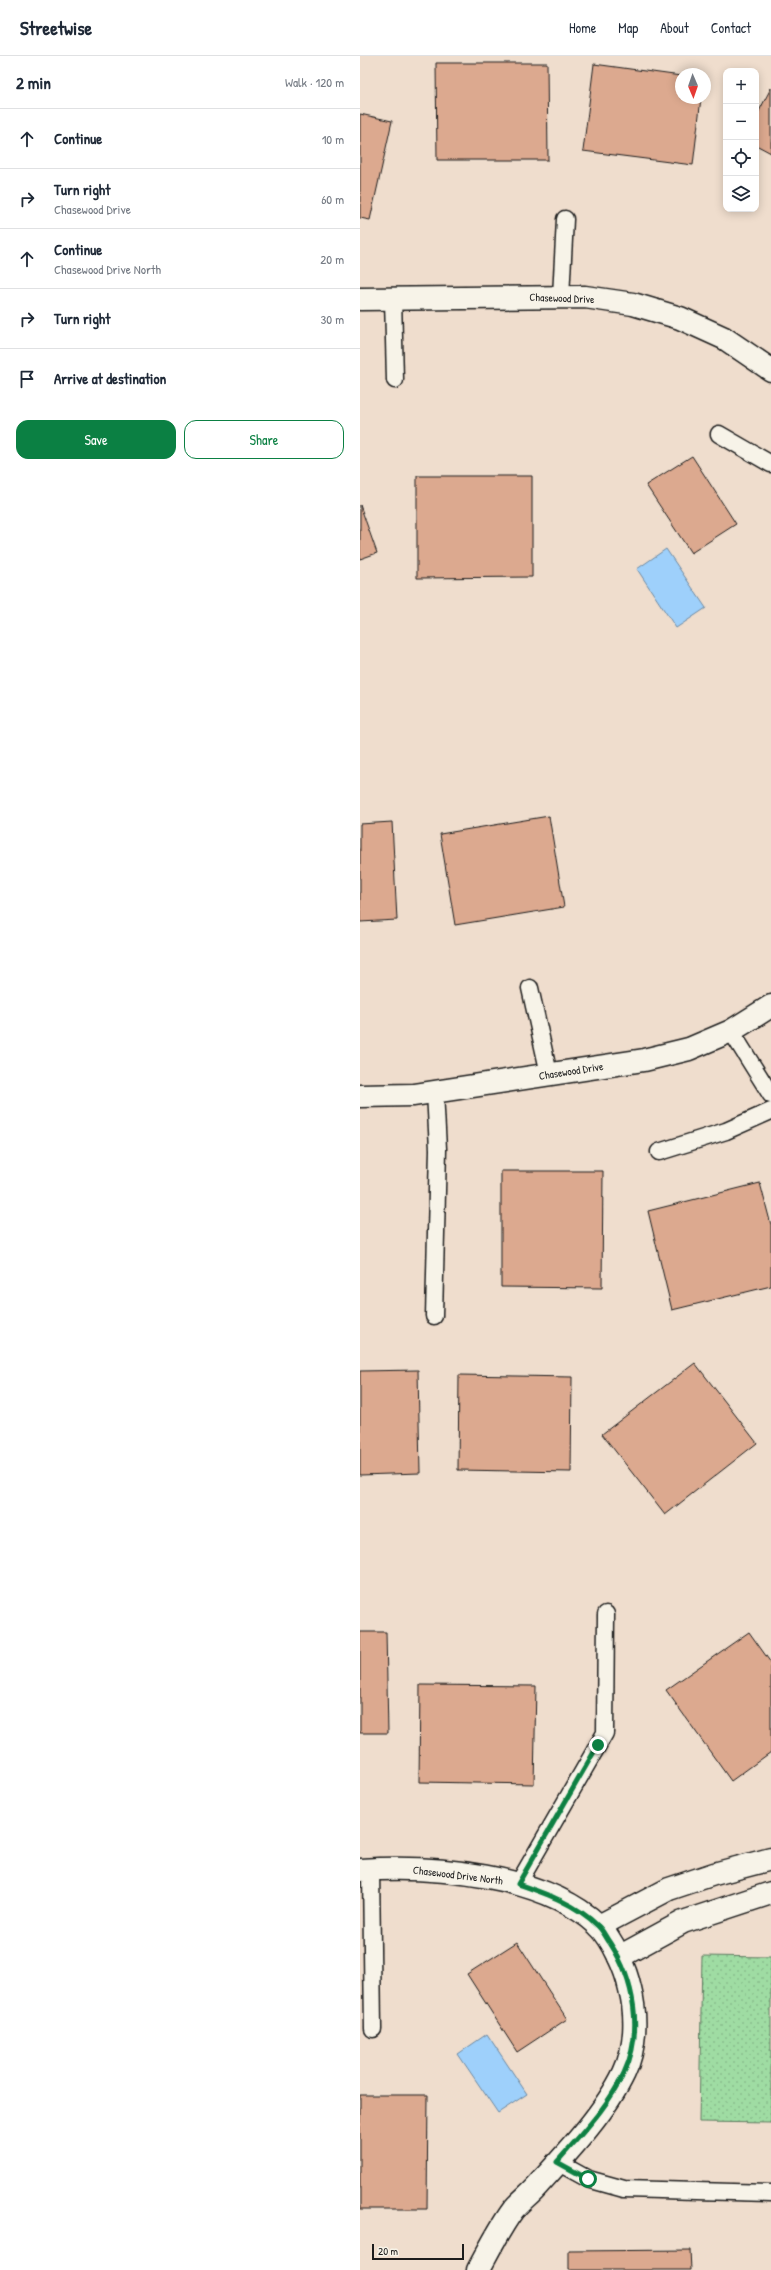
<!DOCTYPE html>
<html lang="en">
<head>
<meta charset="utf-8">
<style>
	:root { --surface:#fff; --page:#f6f6f7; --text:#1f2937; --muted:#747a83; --line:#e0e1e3; --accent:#0b8043 }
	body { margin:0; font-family:"Patrick Hand",sans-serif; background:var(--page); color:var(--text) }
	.controls { position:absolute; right:12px; top:12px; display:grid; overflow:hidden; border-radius:8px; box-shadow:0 2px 10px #0003 }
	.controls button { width:36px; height:36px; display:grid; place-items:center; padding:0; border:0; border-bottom:1px solid var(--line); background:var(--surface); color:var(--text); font:20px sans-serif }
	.compass { position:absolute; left:315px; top:12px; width:36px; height:36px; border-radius:50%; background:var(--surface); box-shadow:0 2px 10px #0003; rotate:178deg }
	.scale { position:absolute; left:12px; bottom:10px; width:92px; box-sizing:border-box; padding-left:4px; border:2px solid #1c1c1c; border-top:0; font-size:11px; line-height:14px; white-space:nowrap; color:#1c1c1c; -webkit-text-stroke:3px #f7f3e8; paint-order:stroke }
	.stop { position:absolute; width:12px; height:12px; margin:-9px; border:3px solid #0b8043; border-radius:50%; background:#fff }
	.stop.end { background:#0b8043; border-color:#fff; box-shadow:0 1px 4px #0008 }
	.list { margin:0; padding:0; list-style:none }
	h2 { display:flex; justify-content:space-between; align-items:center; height:52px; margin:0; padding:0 16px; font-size:17px }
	h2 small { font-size:13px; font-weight:400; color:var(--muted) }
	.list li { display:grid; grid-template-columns:26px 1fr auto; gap:12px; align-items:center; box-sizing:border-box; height:60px; padding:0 16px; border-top:1px solid var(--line) }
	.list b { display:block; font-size:15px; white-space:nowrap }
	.list p { margin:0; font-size:13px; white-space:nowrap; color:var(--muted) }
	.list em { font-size:13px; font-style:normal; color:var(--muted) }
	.actions { display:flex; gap:8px; padding:12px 16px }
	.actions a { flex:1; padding:9px 0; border:1px solid var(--accent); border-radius:12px; text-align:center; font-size:14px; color:var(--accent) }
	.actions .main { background:var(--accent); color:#fff }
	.icon { flex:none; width:22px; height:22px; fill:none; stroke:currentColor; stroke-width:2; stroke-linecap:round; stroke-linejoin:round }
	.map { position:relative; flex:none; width:411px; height:2214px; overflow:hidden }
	header { display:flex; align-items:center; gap:24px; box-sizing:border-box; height:56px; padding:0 20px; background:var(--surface); border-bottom:1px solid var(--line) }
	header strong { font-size:19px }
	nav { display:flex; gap:22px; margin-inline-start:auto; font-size:14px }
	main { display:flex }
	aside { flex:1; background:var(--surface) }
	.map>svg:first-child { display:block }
	.park { fill:url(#park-dots); stroke:#5e7c60 }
	.water { fill:#9ed0fb; stroke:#6a88a2 }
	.building { fill:#dca98f; stroke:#1c1c1c }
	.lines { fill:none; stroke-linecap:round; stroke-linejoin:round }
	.service-casing { stroke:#1c1c1c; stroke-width:19 }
	.minor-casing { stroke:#1c1c1c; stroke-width:25 }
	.service { stroke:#f7f3e8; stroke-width:16 }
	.minor { stroke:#f7f3e8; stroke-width:22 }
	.route { stroke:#0b8043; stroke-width:5 }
	.labels { text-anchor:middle; stroke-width:3.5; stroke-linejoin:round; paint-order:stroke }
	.street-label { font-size:11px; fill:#1c1c1c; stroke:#f7f3e8 }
</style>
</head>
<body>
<header>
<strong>Streetwise</strong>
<nav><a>Home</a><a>Map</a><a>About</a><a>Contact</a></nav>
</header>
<main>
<aside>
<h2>2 min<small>Walk · 120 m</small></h2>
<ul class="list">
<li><svg class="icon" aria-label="ahead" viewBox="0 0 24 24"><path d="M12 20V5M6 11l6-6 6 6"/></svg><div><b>Continue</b></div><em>10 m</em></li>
<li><svg class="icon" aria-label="right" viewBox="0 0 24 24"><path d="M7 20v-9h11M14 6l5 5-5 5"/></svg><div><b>Turn right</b><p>Chasewood Drive</p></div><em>60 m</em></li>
<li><svg class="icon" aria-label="ahead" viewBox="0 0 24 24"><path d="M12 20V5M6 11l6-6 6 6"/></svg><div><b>Continue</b><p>Chasewood Drive North</p></div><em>20 m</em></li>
<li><svg class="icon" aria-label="right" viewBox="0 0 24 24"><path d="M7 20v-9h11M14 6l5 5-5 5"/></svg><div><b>Turn right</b></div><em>30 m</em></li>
<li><svg class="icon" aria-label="arrive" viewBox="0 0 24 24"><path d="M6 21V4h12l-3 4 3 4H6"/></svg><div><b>Arrive at destination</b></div></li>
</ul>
<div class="actions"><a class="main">Save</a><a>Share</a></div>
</aside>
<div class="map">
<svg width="411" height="2214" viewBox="0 0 411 2214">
	<defs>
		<pattern id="park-dots" width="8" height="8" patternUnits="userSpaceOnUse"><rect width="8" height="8" fill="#9fdca3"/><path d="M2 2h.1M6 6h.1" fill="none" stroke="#88bc8c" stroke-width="1.8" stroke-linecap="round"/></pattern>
	</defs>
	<rect width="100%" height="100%" fill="#efddcd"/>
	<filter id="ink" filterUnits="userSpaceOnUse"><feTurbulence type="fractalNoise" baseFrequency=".025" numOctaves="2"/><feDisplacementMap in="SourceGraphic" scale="8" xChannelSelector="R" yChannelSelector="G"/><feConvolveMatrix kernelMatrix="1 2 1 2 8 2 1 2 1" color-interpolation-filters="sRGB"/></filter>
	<g filter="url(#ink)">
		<path class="park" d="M 342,1900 L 411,1901 L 411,2067 L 339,2066 Z"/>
		<g class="water">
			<path d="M 306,493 L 346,552 L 316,572 L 277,513 Z"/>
			<path d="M 127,1978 L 167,2038 L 138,2057 L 98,1998 Z"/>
		</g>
		<g class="building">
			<path d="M 76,7 L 187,7 L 188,104 L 77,104 Z"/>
			<path d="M 234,8 L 321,20 L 321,42 L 341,42 L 333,109 L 223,95 Z"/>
			<path d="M 411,32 L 411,97 L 396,89 L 396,61 Z"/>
			<path d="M 0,58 L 32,65 L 10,164 L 0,162 Z"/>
			<path d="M 332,400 L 376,468 L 331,497 L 286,429 Z"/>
			<path d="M 57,420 L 172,420 L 172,521 L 57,522 Z"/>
			<path d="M 0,449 L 17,497 L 0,503 Z"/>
			<path d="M 189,760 L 204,851 L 95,869 L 80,778 Z"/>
			<path d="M 32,766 L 37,864 L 0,866 L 0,768 Z"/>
			<path d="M 141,1115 L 243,1115 L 242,1232 L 141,1231 Z"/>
			<path d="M 400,1127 L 411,1169 L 411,1230 L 312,1254 L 288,1155 Z"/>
			<path d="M 335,1307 L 397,1387 L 305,1459 L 242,1378 Z"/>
			<path d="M 58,1314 L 60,1417 L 0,1419 L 0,1315 Z"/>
			<path d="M 99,1319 L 212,1321 L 211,1416 L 98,1414 Z"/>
			<path d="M 0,1576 L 26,1576 L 28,1677 L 0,1677 Z"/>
			<path d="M 389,1576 L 411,1607 L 411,1696 L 371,1725 L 306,1634 Z"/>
			<path d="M 60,1629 L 176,1630 L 174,1728 L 59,1726 Z"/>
			<path d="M 157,1886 L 207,1963 L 157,1996 L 107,1918 Z"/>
			<path d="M 0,2039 L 68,2039 L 67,2153 L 0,2153 Z"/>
			<path d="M 330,2194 L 331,2214 L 209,2214 L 209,2195 Z"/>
		</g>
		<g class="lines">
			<g class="service-casing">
				<g id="service">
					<path d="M 201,241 L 205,163"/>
					<path d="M 33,242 L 35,324"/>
					<path d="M 359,378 L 411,408"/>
					<path d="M 170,932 L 189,1018"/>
					<path d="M 371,975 L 411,1039"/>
					<path d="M 299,1096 L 366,1075 L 411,1055"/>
					<path d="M 74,1260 L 78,1093 L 75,1036"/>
					<path d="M 11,1813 L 13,1973"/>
					<path d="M 158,1828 L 245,1677 L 246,1558"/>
					<path d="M 197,2106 L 228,2123 L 264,2133 L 411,2137"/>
				</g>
			</g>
			<g class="minor-casing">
				<g id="minor">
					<path d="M 0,243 L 225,241 L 273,248 L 320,262 L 364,282 L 411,314"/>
					<path d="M 0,1040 L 54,1039 L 284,1004 L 329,993 L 371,975 L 411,950"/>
					<path d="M 0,1814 C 71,1809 184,1818 238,1869 C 253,1883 266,1914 270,1933 C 277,1960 276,1992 264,2017 C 245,2057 206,2098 176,2131 C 169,2139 159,2146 153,2154 C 139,2173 129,2194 118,2214"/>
					<path d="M 239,1870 L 309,1833 L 354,1818 L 411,1803"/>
					<path d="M 259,1901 L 323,1866 L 411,1837"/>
				</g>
			</g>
			<use href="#service" class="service"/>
			<use href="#minor" class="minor"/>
		</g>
	</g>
	<g class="lines" filter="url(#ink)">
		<path class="route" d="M 228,2123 L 197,2106 C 222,2077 248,2051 264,2017 C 284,1975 274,1924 250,1887 C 246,1882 243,1874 238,1870 C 216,1848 187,1838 158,1828 L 238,1689"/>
	</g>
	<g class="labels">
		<g class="street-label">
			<text transform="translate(202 242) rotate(2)" y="4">Chasewood Drive</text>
			<text transform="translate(211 1015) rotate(-9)" y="4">Chasewood Drive</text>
			<text transform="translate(98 1819) rotate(7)" y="4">Chasewood Drive North</text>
		</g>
	</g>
</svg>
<div class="controls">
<button>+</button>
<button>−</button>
<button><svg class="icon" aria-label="locate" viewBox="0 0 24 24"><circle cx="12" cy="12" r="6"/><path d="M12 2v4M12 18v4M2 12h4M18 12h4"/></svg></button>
<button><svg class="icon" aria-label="layers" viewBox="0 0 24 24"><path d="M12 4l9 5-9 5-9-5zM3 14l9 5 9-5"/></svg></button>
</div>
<svg class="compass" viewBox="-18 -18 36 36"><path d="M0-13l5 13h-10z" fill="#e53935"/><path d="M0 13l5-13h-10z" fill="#747a83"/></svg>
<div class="scale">20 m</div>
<div class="stop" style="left:228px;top:2123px"></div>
<div class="stop end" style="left:238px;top:1689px"></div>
</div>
</main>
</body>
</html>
